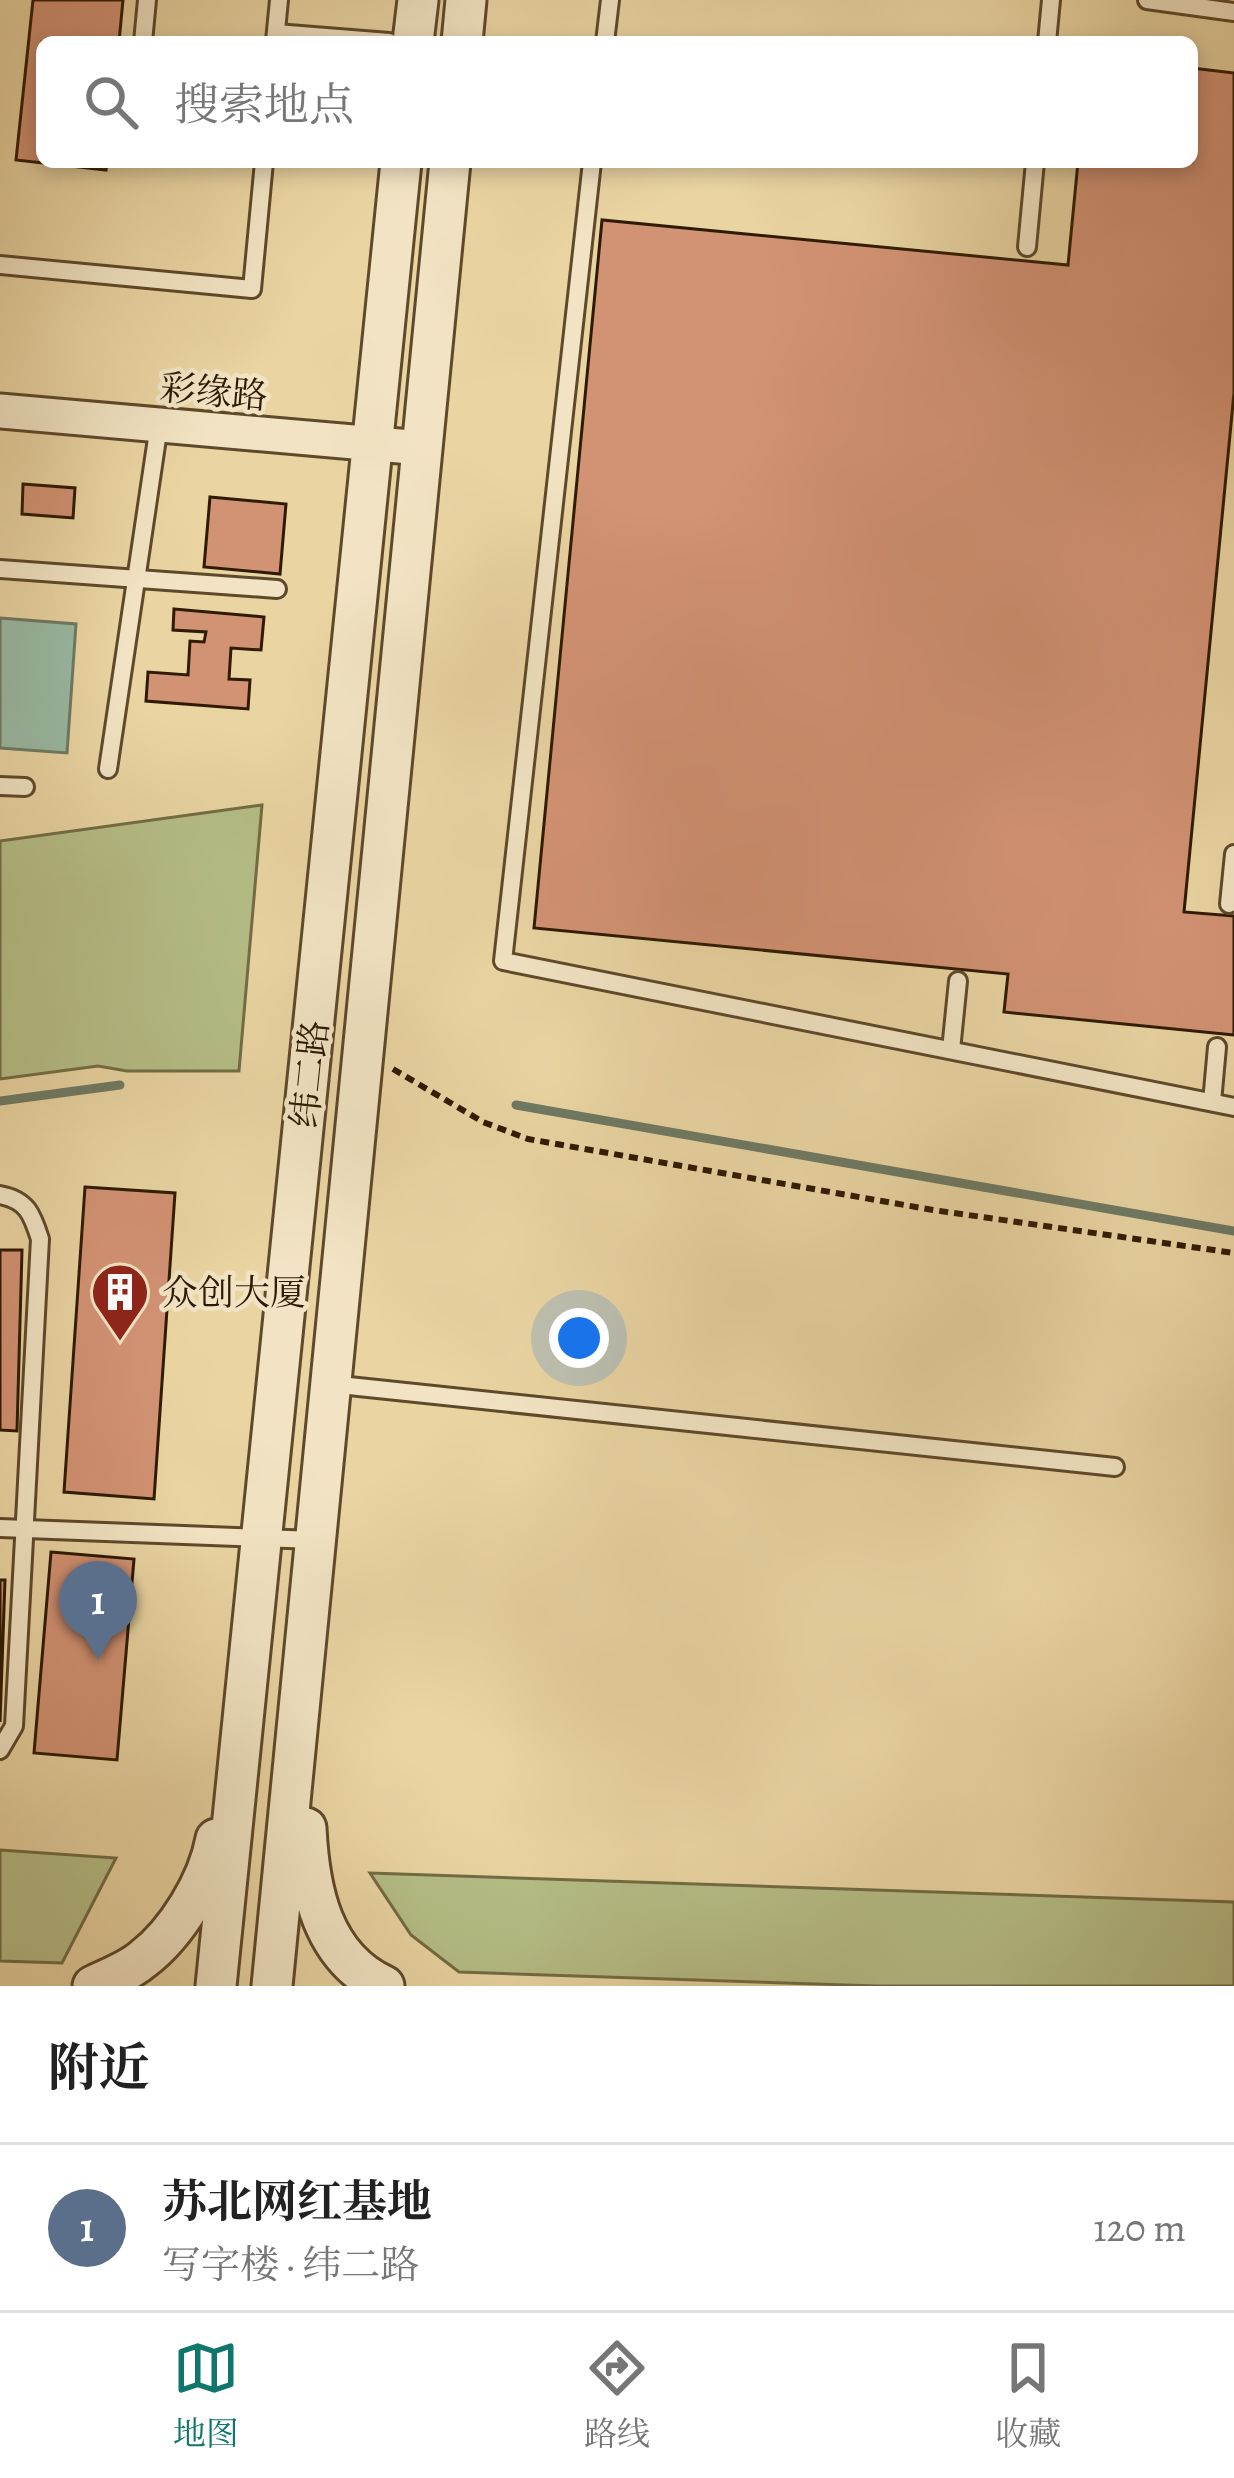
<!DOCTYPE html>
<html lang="zh">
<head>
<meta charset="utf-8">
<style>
	:root { --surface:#fff; --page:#f6f6f6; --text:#222; --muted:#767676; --line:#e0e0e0; --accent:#0f766e }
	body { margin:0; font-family:Alegreya,"Noto Serif SC",serif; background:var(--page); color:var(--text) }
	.you { position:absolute; left:579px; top:1338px; width:42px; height:42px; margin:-30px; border:9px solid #fff; border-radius:50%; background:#1a73e8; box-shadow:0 0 0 18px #1a73e833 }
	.badge { display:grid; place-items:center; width:78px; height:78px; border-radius:50%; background:var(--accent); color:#fff; font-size:39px; font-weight:700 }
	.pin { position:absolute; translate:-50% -99px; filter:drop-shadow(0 3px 6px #0008) }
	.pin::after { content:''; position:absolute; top:63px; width:42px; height:36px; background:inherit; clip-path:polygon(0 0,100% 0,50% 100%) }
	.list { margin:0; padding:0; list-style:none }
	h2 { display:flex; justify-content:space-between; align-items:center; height:156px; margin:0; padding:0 48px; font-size:51px }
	h2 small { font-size:39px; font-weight:400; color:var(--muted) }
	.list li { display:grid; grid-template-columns:78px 1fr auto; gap:36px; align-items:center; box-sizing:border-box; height:168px; padding:0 48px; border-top:3px solid var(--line) }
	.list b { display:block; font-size:45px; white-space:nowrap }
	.list p { margin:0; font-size:39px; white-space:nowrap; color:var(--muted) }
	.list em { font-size:39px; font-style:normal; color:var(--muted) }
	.icon { flex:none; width:66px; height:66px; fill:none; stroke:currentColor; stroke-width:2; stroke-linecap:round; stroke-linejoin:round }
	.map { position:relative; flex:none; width:1234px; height:1986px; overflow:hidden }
	.search { position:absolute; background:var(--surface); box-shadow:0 6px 18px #0003; left:36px; right:36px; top:36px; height:132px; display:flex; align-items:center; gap:30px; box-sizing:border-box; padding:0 42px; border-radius:18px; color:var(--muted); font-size:45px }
	.sheet { height:324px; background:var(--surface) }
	nav { display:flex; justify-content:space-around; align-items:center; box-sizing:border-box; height:168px; border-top:3px solid var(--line); background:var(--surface); font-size:33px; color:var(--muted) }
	nav a { display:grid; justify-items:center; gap:6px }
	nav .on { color:var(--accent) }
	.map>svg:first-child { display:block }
	.green { fill:#b5bd86; stroke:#726c44; stroke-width:3 }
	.water { fill:#98b8a3; stroke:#6e7963; stroke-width:3 }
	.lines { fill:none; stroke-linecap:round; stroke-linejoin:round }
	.stream { stroke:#6e7963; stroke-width:9 }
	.building { fill:#d29274; stroke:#2f1b02; stroke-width:3 }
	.service-casing { stroke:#5e492a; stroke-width:22 }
	.minor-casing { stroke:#5e492a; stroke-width:39 }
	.tertiary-casing { stroke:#5e492a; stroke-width:45 }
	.path { stroke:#2f1b02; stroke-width:6; stroke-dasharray:9 6; stroke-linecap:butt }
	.service { stroke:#f1e3c3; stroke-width:16 }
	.minor { stroke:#f1e3c3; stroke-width:33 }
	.tertiary { stroke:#f1e3c3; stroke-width:39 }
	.labels { text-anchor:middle; stroke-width:9; stroke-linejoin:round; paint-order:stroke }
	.street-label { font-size:36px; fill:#2f1b02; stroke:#f1e3c3 }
	.poi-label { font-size:36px; fill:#2f1b02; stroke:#f1e3c3; text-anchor:start }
</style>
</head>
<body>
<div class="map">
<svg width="1234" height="1986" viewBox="0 0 1234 1986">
	<rect width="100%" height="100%" fill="#e9d4a2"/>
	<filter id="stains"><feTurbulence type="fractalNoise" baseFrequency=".00167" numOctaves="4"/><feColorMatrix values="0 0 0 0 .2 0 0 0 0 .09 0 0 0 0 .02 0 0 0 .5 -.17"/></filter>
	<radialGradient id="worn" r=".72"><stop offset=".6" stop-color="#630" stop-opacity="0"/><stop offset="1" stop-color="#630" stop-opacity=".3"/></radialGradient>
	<g class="green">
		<path d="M 262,805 L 239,1071 L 127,1071 L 98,1066 L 0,1079 L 0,841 Z"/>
		<path d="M 0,1850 L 116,1858 L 62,1963 L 0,1961 Z"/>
		<path d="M 370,1873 L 1234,1902 L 1234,1986 L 876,1986 L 459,1972 L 411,1935 Z"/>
	</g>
	<path class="water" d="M 0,618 L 76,624 L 67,753 L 0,748 Z"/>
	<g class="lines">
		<g class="stream">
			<path d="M 0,1101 L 120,1085"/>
			<path d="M 516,1105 L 1234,1231"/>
		</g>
	</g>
	<g class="building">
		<path d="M 33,0 L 123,0 L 119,42 L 42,42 L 42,162 L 107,162 L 106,170 L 16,160 Z"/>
		<path d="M 1192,68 L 1234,73 L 1234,393 L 1184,912 L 1234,916 L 1234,1035 L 1004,1012 L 1008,974 L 534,928 L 602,220 L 1068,265 L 1078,162 L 1192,162 Z"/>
		<path d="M 23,484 L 75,488 L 73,518 L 22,514 Z"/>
		<path d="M 210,497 L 286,504 L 280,574 L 204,567 Z"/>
		<path d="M 174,609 L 264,617 L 261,650 L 231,648 L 229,679 L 250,680 L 248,709 L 146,701 L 148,672 L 188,675 L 190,641 L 204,642 L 206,632 L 173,630 Z"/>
		<path d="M 85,1187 L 175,1193 L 154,1499 L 64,1492 Z"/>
		<path d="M 0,1250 L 22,1250 L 17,1431 L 0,1430 Z"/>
		<path d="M 51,1552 L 134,1559 L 117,1760 L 34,1753 Z"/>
		<path d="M 0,1580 L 5,1580 L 0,1722 Z"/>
	</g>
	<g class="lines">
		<g class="service-casing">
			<g id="service">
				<path d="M 1147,0 L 1234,12"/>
				<path d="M 276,33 L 389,42"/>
				<path d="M 275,41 L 279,0"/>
				<path d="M 143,42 L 147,0"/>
				<path d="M 605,42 L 610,0"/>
				<path d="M 1047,42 L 1051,0"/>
				<path d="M 592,162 L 503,961 L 1234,1107"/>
				<path d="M 1027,247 L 1035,162"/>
				<path d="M 0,265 L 252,289 L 264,162"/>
				<path d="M 0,569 L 277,589"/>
				<path d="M 108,769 L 159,425"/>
				<path d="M 0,786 L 25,787"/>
				<path d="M 1229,904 L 1234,854"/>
				<path d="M 951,1050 L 958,981"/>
				<path d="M 1212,1102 L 1217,1047"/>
				<path d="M 0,1195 C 27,1200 32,1214 40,1239 L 14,1726 L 0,1750"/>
				<path d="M 330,1384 L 1115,1467"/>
				<path d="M 0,1528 L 315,1540"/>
			</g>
		</g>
		<g class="minor-casing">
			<path id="minor" d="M 0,411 L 422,448"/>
		</g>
		<g class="tertiary-casing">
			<g id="tertiary">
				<path d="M 413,42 L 418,0"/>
				<path d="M 462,42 L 466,0"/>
				<path d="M 306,1828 C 309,1890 322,1957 384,1986"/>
				<path d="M 93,1986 C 109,1978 129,1971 143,1959 C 177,1933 208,1882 216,1839"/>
				<path d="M 216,1986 L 401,162"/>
				<path d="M 272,1986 L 450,162"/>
			</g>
		</g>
		<path class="path" d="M 393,1069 L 483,1122 L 528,1139 L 933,1210 L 1234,1253"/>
		<use href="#service" class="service"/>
		<use href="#minor" class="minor"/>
		<use href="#tertiary" class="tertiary"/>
	</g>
	<defs>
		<g id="building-pin" transform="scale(3)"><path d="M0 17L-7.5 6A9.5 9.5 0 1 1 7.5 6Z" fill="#8f2418" stroke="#f1e3c3"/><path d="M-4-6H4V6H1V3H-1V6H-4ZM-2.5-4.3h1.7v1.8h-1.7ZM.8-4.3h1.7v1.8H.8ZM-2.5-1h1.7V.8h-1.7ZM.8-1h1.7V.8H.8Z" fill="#fff"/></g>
	</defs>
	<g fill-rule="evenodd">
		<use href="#building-pin" x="120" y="1292"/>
	</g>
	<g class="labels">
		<g class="street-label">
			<text transform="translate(214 391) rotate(5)" y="13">彩缘路</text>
			<text transform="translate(309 1074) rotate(-84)" y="13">纬二路</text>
		</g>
		<g class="poi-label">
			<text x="162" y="1305">众创大厦</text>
		</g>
	</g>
	<rect width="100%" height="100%" filter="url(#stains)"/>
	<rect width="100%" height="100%" fill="url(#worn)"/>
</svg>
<div class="you"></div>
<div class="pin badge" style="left:98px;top:1660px;background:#5c6f8a">1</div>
<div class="search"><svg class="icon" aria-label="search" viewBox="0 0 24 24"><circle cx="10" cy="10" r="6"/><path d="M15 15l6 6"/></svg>搜索地点</div>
</div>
<section class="sheet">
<h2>附近<small></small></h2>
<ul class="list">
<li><span class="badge" style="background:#5c6f8a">1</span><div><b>苏北网红基地</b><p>写字楼 · 纬二路</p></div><em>120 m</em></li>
</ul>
</section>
<nav>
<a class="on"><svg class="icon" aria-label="map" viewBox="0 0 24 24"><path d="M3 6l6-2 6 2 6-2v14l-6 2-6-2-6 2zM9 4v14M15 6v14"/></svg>地图</a>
<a><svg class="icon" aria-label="directions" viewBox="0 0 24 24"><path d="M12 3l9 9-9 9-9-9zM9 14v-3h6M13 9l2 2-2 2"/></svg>路线</a>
<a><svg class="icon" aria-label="saved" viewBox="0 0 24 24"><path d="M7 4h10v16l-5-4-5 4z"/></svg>收藏</a>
</nav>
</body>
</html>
